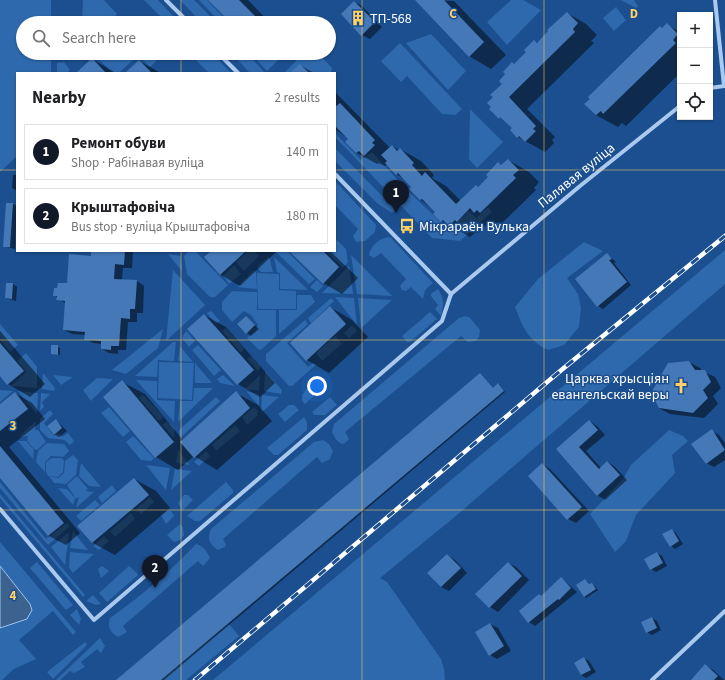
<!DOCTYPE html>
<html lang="en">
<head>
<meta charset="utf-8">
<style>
	:root { --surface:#fff; --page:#f6f6f6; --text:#202124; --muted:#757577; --line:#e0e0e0; --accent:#111827 }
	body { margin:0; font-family:"Source Sans 3",sans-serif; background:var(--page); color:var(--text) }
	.controls { position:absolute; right:12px; top:12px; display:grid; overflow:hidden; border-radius:0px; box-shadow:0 1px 3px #0004 }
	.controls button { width:36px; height:36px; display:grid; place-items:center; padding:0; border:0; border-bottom:1px solid var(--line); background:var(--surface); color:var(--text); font:20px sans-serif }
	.you { position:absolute; left:317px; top:386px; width:14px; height:14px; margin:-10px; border:3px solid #fff; border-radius:50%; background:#1a73e8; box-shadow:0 0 0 6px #1a73e833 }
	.badge { display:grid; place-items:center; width:26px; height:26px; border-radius:50%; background:var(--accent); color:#fff; font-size:13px; font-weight:700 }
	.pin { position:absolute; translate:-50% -33px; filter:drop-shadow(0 1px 2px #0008) }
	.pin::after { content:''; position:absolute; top:21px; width:14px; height:12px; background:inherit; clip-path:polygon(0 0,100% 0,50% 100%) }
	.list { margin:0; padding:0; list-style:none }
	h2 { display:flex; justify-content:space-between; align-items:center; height:52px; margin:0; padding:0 16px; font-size:17px }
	h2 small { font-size:13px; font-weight:400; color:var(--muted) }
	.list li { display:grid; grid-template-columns:26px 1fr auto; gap:12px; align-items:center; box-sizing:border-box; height:56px; margin:0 8px 8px; padding:0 8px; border:1px solid var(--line); border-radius:0px }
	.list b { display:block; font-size:15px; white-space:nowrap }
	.list p { margin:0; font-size:13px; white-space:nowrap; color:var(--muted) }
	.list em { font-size:13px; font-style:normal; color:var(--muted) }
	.icon { flex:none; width:22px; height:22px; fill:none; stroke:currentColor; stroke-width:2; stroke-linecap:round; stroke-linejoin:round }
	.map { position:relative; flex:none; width:725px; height:680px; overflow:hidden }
	.search { position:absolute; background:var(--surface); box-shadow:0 1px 3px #0004; left:16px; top:16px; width:320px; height:44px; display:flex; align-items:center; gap:10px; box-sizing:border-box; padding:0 14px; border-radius:22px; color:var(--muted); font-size:15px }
	.panel { position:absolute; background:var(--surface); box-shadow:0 1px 3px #0004; left:16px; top:72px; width:320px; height:180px; border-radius:0px }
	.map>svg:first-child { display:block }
	.green { fill:#2e69ad }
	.water { fill:#3c6290; stroke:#9cc4f0 }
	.shadow { fill:#0007 }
	.building { fill:#4478b7 }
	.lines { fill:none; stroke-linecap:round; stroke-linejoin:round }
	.street { stroke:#a9c9ee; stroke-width:4 }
	.rail-casing { stroke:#fff; stroke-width:4.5 }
	.rail { stroke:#1b4f8f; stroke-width:3; stroke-dasharray:9; stroke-linecap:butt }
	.grid { fill:none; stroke:#ffd166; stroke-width:1; stroke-opacity:0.55 }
	.labels { text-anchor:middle; stroke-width:3; stroke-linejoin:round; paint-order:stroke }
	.poi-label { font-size:14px; fill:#fff; stroke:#1b4f8f; text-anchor:start }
	.street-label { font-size:14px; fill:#fff; stroke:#1b4f8f }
	.grid-label { font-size:13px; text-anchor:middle; font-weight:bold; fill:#ffd166; stroke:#1b4f8f; stroke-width:3; stroke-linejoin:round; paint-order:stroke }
</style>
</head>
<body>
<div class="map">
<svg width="725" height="680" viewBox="0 0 725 680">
	<rect width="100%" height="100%" fill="#1b4f8f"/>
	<g class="green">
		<path d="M 0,0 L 51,0 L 51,23 L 23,23 L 23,53 L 51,53 L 51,73 L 17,73 L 17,156 L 0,172 Z"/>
		<path d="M 83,0 L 104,0 L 117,14 L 108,23 L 82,23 Z"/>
		<path d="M 144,0 L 158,0 L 174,17 L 172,23 L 162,23 L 164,20 Z"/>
		<path d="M 180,0 L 194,0 L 217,23 L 202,23 Z"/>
		<path d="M 199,0 L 207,0 L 229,23 L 221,23 Z"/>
		<path d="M 511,0 L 523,0 L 541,10 L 507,45 L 487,22 Z"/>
		<path d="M 621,0 L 634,0 L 638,6 L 636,8 Z"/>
		<path d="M 616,7 L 626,20 L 614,31 L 603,18 Z"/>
		<path d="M 431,34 L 466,71 L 448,90 L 406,43 Z"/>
		<path d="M 400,43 L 462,109 L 455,115 L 442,114 L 407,76 L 401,82 L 381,61 Z"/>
		<path d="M 94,53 L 140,53 L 119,73 L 113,73 L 93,54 Z"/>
		<path d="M 147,53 L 157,60 L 150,67 L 142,59 Z"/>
		<path d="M 189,53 L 212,53 L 231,73 L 209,73 Z"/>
		<path d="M 231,53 L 247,53 L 265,73 L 250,73 Z"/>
		<path d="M 250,53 L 285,53 L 267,71 Z"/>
		<path d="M 304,53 L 318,53 L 332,68 L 331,73 L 284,73 Z"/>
		<path d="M 64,62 L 70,70 L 67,73 L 57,73 L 57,63 Z"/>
		<path d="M 470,109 L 503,142 L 477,168 L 469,159 Z"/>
		<path d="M 335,133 L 361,160 L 372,152 L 406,189 L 449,230 L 469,211 L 476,218 L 488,207 L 492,212 L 460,241 L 432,238 L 335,137 Z"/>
		<path d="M 335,148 L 396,210 L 392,213 L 378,204 L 335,161 Z"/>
		<path d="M 335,181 L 376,225 L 375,232 L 365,241 L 356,242 L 353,236 L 358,229 L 335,205 Z"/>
		<path d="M 388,237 L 391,238 L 433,283 L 425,290 L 423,299 L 411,287 L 406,291 L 402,290 L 400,286 L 406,279 L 381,253 L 374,258 L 369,255 C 371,245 379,239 388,237 Z"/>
		<path d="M 337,240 L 346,249 L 348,262 L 343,268 L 326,251 L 335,251 L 335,242 Z"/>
		<path d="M 584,242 L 603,251 L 567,278 L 578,294 L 581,308 L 579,327 L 564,345 L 548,350 C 528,340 523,328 515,307 L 538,279 Z"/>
		<path d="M 725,250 L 725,284 L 457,515 L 380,578 L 387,582 L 441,659 L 444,669 L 445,680 L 213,680 Z"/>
		<path d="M 189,251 L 195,251 L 228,285 L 215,297 L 210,297 L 187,274 L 184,256 Z"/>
		<path d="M 248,251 L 254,251 L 259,256 L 244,271 L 236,262 Z"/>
		<path d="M 275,251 L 287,251 L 315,279 L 309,284 Z"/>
		<path d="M 168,254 L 180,256 L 182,271 Z"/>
		<path d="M 351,255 L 392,296 L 357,294 Z"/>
		<path d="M 269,256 L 273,272 L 261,272 L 257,267 Z"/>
		<path d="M 274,257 L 308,290 L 280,289 L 280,273 L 277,272 Z"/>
		<path d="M 234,265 L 241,274 L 229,284 L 223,276 Z"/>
		<path d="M 349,266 L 353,294 L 322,293 Z"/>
		<path d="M 173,270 L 205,305 L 166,341 Z"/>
		<path d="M 254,270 L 256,272 L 257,289 L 237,287 Z"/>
		<path d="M 257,273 L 279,274 L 279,290 L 296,291 L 296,309 L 258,309 Z"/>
		<path d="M 317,280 L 323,286 L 317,292 L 310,287 Z"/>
		<path d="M 438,289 C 444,298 444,305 441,316 L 435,309 L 438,305 L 431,296 L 431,294 Z"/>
		<path d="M 232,291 L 257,292 L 257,310 L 276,310 L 276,336 L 262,349 L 259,350 L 247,338 L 256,330 L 258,325 L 251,315 L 244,311 L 232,322 L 222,310 L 222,302 Z"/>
		<path d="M 297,295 L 311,295 L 315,302 L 279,334 L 279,310 L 297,310 Z"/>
		<path d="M 335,297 L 354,298 L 357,325 Z"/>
		<path d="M 331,298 L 334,301 L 311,323 L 308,318 Z"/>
		<path d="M 358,298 L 392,300 L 361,328 Z"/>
		<path d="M 211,311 L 220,321 L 216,324 L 207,313 Z"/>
		<path d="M 430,312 L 437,319 L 410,342 L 407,342 L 402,336 Z"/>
		<path d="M 465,316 L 470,318 L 480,330 L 479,337 L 476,341 L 468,342 L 461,336 L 345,432 L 349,439 L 344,444 C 337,443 335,438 332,432 L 334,424 L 459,318 Z"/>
		<path d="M 305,320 L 308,324 L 287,343 L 308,367 L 313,363 L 317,364 L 292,386 L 289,386 L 266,361 L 266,354 Z"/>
		<path d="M 0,324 L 18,345 L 10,352 L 0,340 Z"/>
		<path d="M 352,325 L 357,331 L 349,338 L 344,333 Z"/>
		<path d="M 226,328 L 244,348 L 241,353 L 222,331 Z"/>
		<path d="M 163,329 L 158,348 L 126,374 L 112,370 Z"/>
		<path d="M 186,331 L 195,341 L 189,347 L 182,338 Z"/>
		<path d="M 335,336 L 342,344 L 322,361 L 316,353 Z"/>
		<path d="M 173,342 L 176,342 L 174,361 L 158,360 L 157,377 L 135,376 Z"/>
		<path d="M 198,345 L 221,370 L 214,376 L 192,350 Z"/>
		<path d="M 180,346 L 193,362 L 178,361 Z"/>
		<path d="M 26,353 L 37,367 L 37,388 L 11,386 L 26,372 L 17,361 Z"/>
		<path d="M 251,356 L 260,366 L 260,369 L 258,371 L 247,359 Z"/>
		<path d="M 159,362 L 194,363 L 192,400 L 158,398 Z"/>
		<path d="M 195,363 L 212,383 L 195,383 Z"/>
		<path d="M 265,371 L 282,390 L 281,394 L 264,391 Z"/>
		<path d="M 43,373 L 55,388 L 54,391 L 42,389 Z"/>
		<path d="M 53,375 L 73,377 L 61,385 Z"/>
		<path d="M 223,375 L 235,386 L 220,383 L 217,379 Z"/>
		<path d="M 260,375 L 259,391 L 245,389 Z"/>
		<path d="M 97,378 L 113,379 L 91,401 L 83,390 Z"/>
		<path d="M 136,380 L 157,381 L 157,400 L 175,401 L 174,422 Z"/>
		<path d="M 309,386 L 314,388 L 318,392 L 305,404 L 302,400 L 302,395 Z"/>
		<path d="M 194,388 L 213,388 L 178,422 L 180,401 L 193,401 Z"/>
		<path d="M 0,390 L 13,391 L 0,402 Z"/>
		<path d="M 18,391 L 38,393 L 37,414 Z"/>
		<path d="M 246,391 L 259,394 L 259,406 Z"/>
		<path d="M 41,393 L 50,394 L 42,402 L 44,407 L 40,411 Z"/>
		<path d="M 143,395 L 164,417 L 159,421 L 139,398 Z"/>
		<path d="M 262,395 L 279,397 L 261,413 Z"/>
		<path d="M 216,397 L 220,401 L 179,439 L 179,430 Z"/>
		<path d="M 330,397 L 337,405 L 325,415 L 314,415 L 312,412 Z"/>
		<path d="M 289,405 L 294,405 L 299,410 L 285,422 L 278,414 Z"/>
		<path d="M 109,407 L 130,431 L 123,437 L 101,413 Z"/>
		<path d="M 254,407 L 258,411 L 257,416 L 247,425 L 242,417 Z"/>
		<path d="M 50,410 L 53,414 L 44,423 L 54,436 L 58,433 L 62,437 L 68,433 L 74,441 L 70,445 L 65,440 L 48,438 L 40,430 L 40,419 Z"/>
		<path d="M 304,417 L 307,422 L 307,430 L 278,455 L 274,455 L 267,448 Z"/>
		<path d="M 36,421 L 35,430 L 38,430 L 46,442 L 37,450 L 34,449 L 27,441 L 28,436 L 19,437 Z"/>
		<path d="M 167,421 L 174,428 L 174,438 L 162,425 Z"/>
		<path d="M 235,425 L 240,431 L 216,451 L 212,445 Z"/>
		<path d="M 669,430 L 683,436 L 688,441 L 672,455 L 675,473 L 636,515 L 626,541 L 615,552 L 590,514 L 623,479 L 631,465 Z"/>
		<path d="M 133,436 L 154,458 L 151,461 L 141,460 L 126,442 Z"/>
		<path d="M 323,440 L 329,444 L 333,451 L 330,459 L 322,463 L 317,457 L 223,539 L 226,544 L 225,547 L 218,550 C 209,543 207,539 211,529 L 314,442 Z"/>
		<path d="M 18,441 L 26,441 L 34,450 L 33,459 Z"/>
		<path d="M 47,443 L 64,444 L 69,451 L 63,457 L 51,456 L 45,462 L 45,472 L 36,462 L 38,451 Z"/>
		<path d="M 178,450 L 190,465 L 176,463 Z"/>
		<path d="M 206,451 L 210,456 L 199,466 L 194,462 Z"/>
		<path d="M 73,455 L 78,460 L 76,475 L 66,484 L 54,483 L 49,476 L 58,478 L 64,473 L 65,461 Z"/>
		<path d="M 52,458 L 62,458 L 64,461 L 63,472 L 58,477 L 48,476 L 46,472 L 46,462 Z"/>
		<path d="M 81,463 L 101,487 L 89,486 L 79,476 Z"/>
		<path d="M 146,465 L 170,468 L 166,490 Z"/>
		<path d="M 175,469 L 192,471 L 171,490 Z"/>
		<path d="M 77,476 L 88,489 L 86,491 L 94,492 L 76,508 L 79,497 L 76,499 L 67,485 Z"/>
		<path d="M 0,482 L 46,539 L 67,523 L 70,526 L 48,545 L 0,488 Z"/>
		<path d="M 226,482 L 233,490 L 233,493 L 200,521 L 195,521 L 187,516 Z"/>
		<path d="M 112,485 L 116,491 L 102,503 L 98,497 Z"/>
		<path d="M 58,488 L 67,489 L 75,498 L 73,505 Z"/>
		<path d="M 0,494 L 85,595 L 83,597 L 0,498 Z"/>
		<path d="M 184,495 L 188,495 L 193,500 L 182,511 L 178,503 Z"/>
		<path d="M 150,497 L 154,502 L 141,514 L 136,509 Z"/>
		<path d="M 95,500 L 100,505 L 81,521 L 76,516 Z"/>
		<path d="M 167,511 L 171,511 L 174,516 L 166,524 L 161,515 Z"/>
		<path d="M 131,513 L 135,519 L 115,537 L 110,531 Z"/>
		<path d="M 180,524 L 183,527 L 184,536 L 178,541 L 174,542 L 167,535 Z"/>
		<path d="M 73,531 L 88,550 L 70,548 Z"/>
		<path d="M 69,532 L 65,565 L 51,547 Z"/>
		<path d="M 104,536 L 109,541 L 99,550 L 93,546 Z"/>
		<path d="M 0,542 L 76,632 L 73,635 L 53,611 L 19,640 L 36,659 L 14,669 L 2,680 L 0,680 Z"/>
		<path d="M 196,544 C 203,546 207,551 210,558 L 203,566 L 198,561 L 123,626 L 127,632 L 118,637 C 110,633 107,626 110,618 C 141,596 170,572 196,544 Z"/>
		<path d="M 70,552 L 94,554 L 73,573 L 69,568 Z"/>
		<path d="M 37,562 L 73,605 L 66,610 L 30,568 Z"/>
		<path d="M 102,566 L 109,571 L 101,578 L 98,569 Z"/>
		<path d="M 129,566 L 138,574 L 137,576 L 107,602 L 99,593 Z"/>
		<path d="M 93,595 L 101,604 L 96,605 L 86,601 Z"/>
		<path d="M 77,609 L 81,619 L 79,625 L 70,615 Z"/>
		<path d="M 229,624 L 239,636 L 186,680 L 161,680 Z"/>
		<path d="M 100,638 L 105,646 L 101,653 L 97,649 L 81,662 L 85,667 L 74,673 L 70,671 L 60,680 L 56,680 Z"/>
		<path d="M 85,642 L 87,645 L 53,679 L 47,672 Z"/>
	</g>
	<path class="water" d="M 0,566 L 30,604 L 32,610 L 27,619 L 0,628 Z"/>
	<g class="shadow">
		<path d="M 209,0 L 248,0 L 270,23 L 232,23 Z"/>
		<path d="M 419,0 L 454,1 L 506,55 L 491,69 L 469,56 Z"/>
		<path d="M 355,2 L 362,6 L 382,27 L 370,39 L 362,35 Z"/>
		<path d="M 567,13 L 586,24 L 597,35 L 591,41 L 594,43 L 527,109 L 555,137 L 552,140 L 554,143 L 545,152 L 518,137 L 511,130 L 513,128 L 492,107 L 494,97 L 515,65 L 528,52 L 534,41 L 538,43 Z"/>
		<path d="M 667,25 L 680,32 L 680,73 L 626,126 L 622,123 L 618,127 L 596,115 Z"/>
		<path d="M 92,59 L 114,72 L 115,73 L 78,73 Z"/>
		<path d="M 139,61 L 159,72 L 159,73 L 126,73 Z"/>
		<path d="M 300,65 L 314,73 L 292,73 Z"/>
		<path d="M 335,92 L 390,148 L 392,146 L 399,150 L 400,149 L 421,161 L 434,175 L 432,178 L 446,186 L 461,201 L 490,177 L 499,163 L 502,166 L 508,160 L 529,172 L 539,182 L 534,188 L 536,190 L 501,224 L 498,222 L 496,224 L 490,221 L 478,233 L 476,232 L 470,237 L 442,221 L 435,214 L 437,212 L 421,200 L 411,189 L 413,187 L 405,179 L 396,174 L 387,164 L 385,166 L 378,163 L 377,164 L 357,153 L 347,142 L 349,139 L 335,129 Z"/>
		<path d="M 13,175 L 17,175 L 17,191 L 12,188 Z"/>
		<path d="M 13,204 L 17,206 L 15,249 L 4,246 Z"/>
		<path d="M 92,251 L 133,251 L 132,268 L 123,268 L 122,280 L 137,281 L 144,286 L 143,313 L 137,313 L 137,322 L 128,322 L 126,350 L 118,350 L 118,354 L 109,353 L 102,349 L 102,344 L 93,343 L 86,339 L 86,335 L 72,334 L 64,330 L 66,304 L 54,295 L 58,289 L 68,285 L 92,257 Z"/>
		<path d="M 212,251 L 277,251 L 240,286 L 221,275 L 205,257 Z"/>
		<path d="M 291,251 L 330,251 L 358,278 L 342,294 L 323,283 Z"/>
		<path d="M 607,254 L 616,262 L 614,263 L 631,285 L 603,309 L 598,306 Z"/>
		<path d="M 13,284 L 17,287 L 16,301 L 6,298 Z"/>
		<path d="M 330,307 L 352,320 L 368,337 L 329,373 L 307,360 Z"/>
		<path d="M 204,315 L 226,327 L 275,383 L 260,397 L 238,384 Z"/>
		<path d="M 246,317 L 259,329 L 251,336 L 247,333 Z"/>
		<path d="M 0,331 L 45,384 L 30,397 L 8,384 L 0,375 Z"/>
		<path d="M 52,346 L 60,348 L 60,355 L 52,354 Z"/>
		<path d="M 689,362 L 700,368 L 702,371 L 715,377 L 721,388 L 713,396 L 718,404 L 704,418 L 670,414 L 659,408 Z"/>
		<path d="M 122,382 L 145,394 L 183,440 L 236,393 L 258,405 L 272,421 L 217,470 L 194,456 L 178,470 L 156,457 Z"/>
		<path d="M 499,384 L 505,392 L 164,680 L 117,680 Z"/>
		<path d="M 15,393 L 32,403 L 45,419 L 9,447 L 80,533 L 66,545 L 49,536 L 0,477 L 0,405 Z"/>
		<path d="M 56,420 L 67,431 L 59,437 L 54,434 Z"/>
		<path d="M 589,421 L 597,426 L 605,435 L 586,451 L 601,468 L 608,462 L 615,467 L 627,480 L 605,500 L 597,495 L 557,449 Z"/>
		<path d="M 712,431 L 719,435 L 725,443 L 725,460 L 714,467 L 706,463 Z"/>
		<path d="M 542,464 L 550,469 L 589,511 L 576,523 L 568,519 Z"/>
		<path d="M 134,479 L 156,491 L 170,508 L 115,555 L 93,543 L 79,526 Z"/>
		<path d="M 672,530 L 676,533 L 683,544 L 675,549 L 671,546 Z"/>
		<path d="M 657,553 L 662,556 L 667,566 L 656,572 L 651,569 Z"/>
		<path d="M 447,555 L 455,560 L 467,573 L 449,591 L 441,587 Z"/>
		<path d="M 508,563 L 516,567 L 529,580 L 498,612 L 490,607 L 477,594 Z"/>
		<path d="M 561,578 L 577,592 L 535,626 L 529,622 L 541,597 Z"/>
		<path d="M 586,580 L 590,585 L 594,585 L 598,590 L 586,598 L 584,596 Z"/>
		<path d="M 652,618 L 657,621 L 661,630 L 652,635 L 647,632 Z"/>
		<path d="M 490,624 L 498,628 L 511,651 L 497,659 L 490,655 Z"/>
		<path d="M 584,658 L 589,661 L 596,672 L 586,678 L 581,675 Z"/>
		<path d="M 705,665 L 713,670 L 724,680 L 692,680 Z"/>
	</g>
	<g class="building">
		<path d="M 208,0 L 239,0 L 257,18 L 252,23 L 231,23 Z"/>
		<path d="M 415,0 L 444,0 L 484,42 L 469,57 Z"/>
		<path d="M 354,1 L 375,22 L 361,36 L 341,14 Z"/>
		<path d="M 567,12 L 578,23 L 573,29 L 575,32 L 509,97 L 536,126 L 533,129 L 536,131 L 525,142 L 519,136 L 517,138 L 510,130 L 512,128 L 500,117 L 499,119 L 489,109 L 491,107 L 487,103 L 493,97 L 490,95 L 502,84 L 499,81 L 505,74 L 503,72 L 512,62 L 514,64 L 526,52 L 524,50 L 534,40 L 537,43 L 548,31 L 547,30 Z"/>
		<path d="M 667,23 L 678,34 L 673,40 L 676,43 L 603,114 L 601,111 L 596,115 L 584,104 L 590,99 L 588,97 L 660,26 L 662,28 Z"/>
		<path d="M 92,58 L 106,73 L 76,73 Z"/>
		<path d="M 139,60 L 152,73 L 125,73 Z"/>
		<path d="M 300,64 L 309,73 L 290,73 Z"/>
		<path d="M 340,103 L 375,140 L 372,143 L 375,145 L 364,156 L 359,151 L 356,153 L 345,142 L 348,139 L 335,126 L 335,107 Z"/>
		<path d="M 392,145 L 397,151 L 400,148 L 414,163 L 412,165 L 422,176 L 425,172 L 456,204 L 476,185 L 478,187 L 488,177 L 486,175 L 498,162 L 501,165 L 508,159 L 519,170 L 513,175 L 516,178 L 480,213 L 477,210 L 474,213 L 470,208 L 457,222 L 455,220 L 449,226 L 443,220 L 441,222 L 433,214 L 435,212 L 422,199 L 420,200 L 409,189 L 411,187 L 406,182 L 398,173 L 396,175 L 385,163 L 387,161 L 381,155 Z"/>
		<path d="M 6,203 L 13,203 L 10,247 L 3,247 Z"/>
		<path d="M 91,251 L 125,251 L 124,265 L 115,264 L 114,279 L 137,280 L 135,309 L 130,309 L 130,319 L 121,318 L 119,346 L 111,346 L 111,350 L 101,349 L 101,341 L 84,340 L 85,332 L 63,330 L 65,301 L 56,300 L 57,296 L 53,296 L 54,288 L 57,288 L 58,283 L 67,283 L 69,254 L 91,256 Z"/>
		<path d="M 211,251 L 246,251 L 220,275 L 204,257 Z"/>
		<path d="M 289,251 L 323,251 L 339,267 L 323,284 Z"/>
		<path d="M 607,253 L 612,259 L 609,260 L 627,282 L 597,307 L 575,279 Z"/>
		<path d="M 6,283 L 13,283 L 12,299 L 5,298 Z"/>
		<path d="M 330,306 L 346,324 L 306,361 L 290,343 Z"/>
		<path d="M 204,314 L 254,370 L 237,385 L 187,329 Z"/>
		<path d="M 246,316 L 255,325 L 246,334 L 237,324 Z"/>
		<path d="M 0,343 L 24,371 L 7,385 L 0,376 Z"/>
		<path d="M 51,345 L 58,345 L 58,355 L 51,354 Z"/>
		<path d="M 689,361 L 695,370 L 705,370 L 711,382 L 703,390 L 708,398 L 693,413 L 659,408 L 651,393 L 668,363 Z"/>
		<path d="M 480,373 L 493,388 L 498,383 L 504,391 L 161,680 L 116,680 Z"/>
		<path d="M 122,380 L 174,442 L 155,458 L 103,397 Z"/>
		<path d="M 236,391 L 250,408 L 194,458 L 180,442 Z"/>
		<path d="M 15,392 L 28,409 L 0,431 L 0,404 Z"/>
		<path d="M 56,419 L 62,428 L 54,435 L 47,426 Z"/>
		<path d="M 589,420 L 598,430 L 579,447 L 599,469 L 607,461 L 620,475 L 597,496 L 556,449 Z"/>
		<path d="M 712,429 L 725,450 L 706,464 L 691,444 Z"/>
		<path d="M 0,446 L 64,523 L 48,536 L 0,478 Z"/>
		<path d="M 542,463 L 582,507 L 567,520 L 528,476 Z"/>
		<path d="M 134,478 L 149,495 L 92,543 L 77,526 Z"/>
		<path d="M 672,529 L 679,541 L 670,547 L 662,534 Z"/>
		<path d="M 657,552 L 663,563 L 650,570 L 644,559 Z"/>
		<path d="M 447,554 L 461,568 L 441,587 L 427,573 Z"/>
		<path d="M 508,562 L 522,576 L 489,608 L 475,594 Z"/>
		<path d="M 561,577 L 571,588 L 559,600 L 558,599 L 528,623 L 519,611 L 539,594 L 541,596 Z"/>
		<path d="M 585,579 L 589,584 L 592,583 L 596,589 L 584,597 L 576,585 Z"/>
		<path d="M 652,617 L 657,628 L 646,633 L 641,622 Z"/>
		<path d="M 490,623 L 504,646 L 489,656 L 475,632 Z"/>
		<path d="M 584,657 L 591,670 L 581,675 L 574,663 Z"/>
		<path d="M 705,664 L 718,676 L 714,680 L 691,680 Z"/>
	</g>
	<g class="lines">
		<g class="street">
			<path d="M 166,0 L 189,23"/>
			<path d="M 218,53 L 238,73"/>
			<path d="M 710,88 L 724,86 L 715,0"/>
			<path d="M 335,174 L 451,294"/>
			<path d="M 451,294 L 580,186 L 680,106"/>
			<path d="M 0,509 L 94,620 L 442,321 L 451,294"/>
			<path d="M 652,680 L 725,611"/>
		</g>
		<g class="rail-casing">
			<path id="rail" d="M 195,680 L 559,372 L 725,236"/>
		</g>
		<use href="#rail" class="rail"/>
	</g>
	<path class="grid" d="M 181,0 L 181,23M 362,0 L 362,680M 544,0 L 544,680M 181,53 L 181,73M 0,170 L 17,170M 335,170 L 725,170M 181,251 L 181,680M 0,340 L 725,340M 0,510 L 725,510"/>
	<defs>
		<g id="building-bare" transform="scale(1.2)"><path d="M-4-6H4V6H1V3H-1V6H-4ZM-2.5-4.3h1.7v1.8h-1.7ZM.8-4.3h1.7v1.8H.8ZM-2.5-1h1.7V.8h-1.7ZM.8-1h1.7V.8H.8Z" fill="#ffd166" stroke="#1b4f8f" stroke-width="2.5" paint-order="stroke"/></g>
		<g id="bus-bare" transform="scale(1.2)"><path d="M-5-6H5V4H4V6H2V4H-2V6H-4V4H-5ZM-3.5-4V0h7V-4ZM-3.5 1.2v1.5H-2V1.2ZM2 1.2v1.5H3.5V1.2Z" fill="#ffd166" stroke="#1b4f8f" stroke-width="2.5" paint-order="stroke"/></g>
		<g id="church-bare" transform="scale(1.2)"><path d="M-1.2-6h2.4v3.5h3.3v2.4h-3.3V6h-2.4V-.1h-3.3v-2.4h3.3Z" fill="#ffd166" stroke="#1b4f8f" stroke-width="2.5" paint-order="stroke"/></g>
	</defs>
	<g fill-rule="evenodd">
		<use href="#building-bare" x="358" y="18"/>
		<use href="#bus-bare" x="407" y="226"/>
		<use href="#church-bare" x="681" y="386"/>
	</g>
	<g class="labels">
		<g class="poi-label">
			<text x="370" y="23">ТП-568</text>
			<text x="419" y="231">Мікрараён Вулька</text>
			<text x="669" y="383" text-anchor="end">Царква хрысціян<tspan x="669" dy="16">евангельскай веры</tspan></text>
		</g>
		<g class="street-label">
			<text transform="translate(576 175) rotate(-39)" y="5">Палявая вуліца</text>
		</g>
	</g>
	<g class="grid-label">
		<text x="453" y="18">C</text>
		<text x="634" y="18">D</text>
		<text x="13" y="430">3</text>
		<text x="13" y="600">4</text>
	</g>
</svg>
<div class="controls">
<button>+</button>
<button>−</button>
<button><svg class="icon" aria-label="locate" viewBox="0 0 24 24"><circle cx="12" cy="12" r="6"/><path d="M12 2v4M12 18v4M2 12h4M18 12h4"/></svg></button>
</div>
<div class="you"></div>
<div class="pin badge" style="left:396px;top:213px">1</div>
<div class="pin badge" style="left:155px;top:588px">2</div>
<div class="search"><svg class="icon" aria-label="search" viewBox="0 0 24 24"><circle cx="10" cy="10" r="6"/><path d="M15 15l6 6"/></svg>Search here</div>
<section class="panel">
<h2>Nearby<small>2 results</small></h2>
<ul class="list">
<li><span class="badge">1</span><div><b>Ремонт обуви</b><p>Shop · Рабінавая вуліца</p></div><em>140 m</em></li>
<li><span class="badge">2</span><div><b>Крыштафовіча</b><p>Bus stop · вуліца Крыштафовіча</p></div><em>180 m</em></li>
</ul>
</section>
</div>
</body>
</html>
